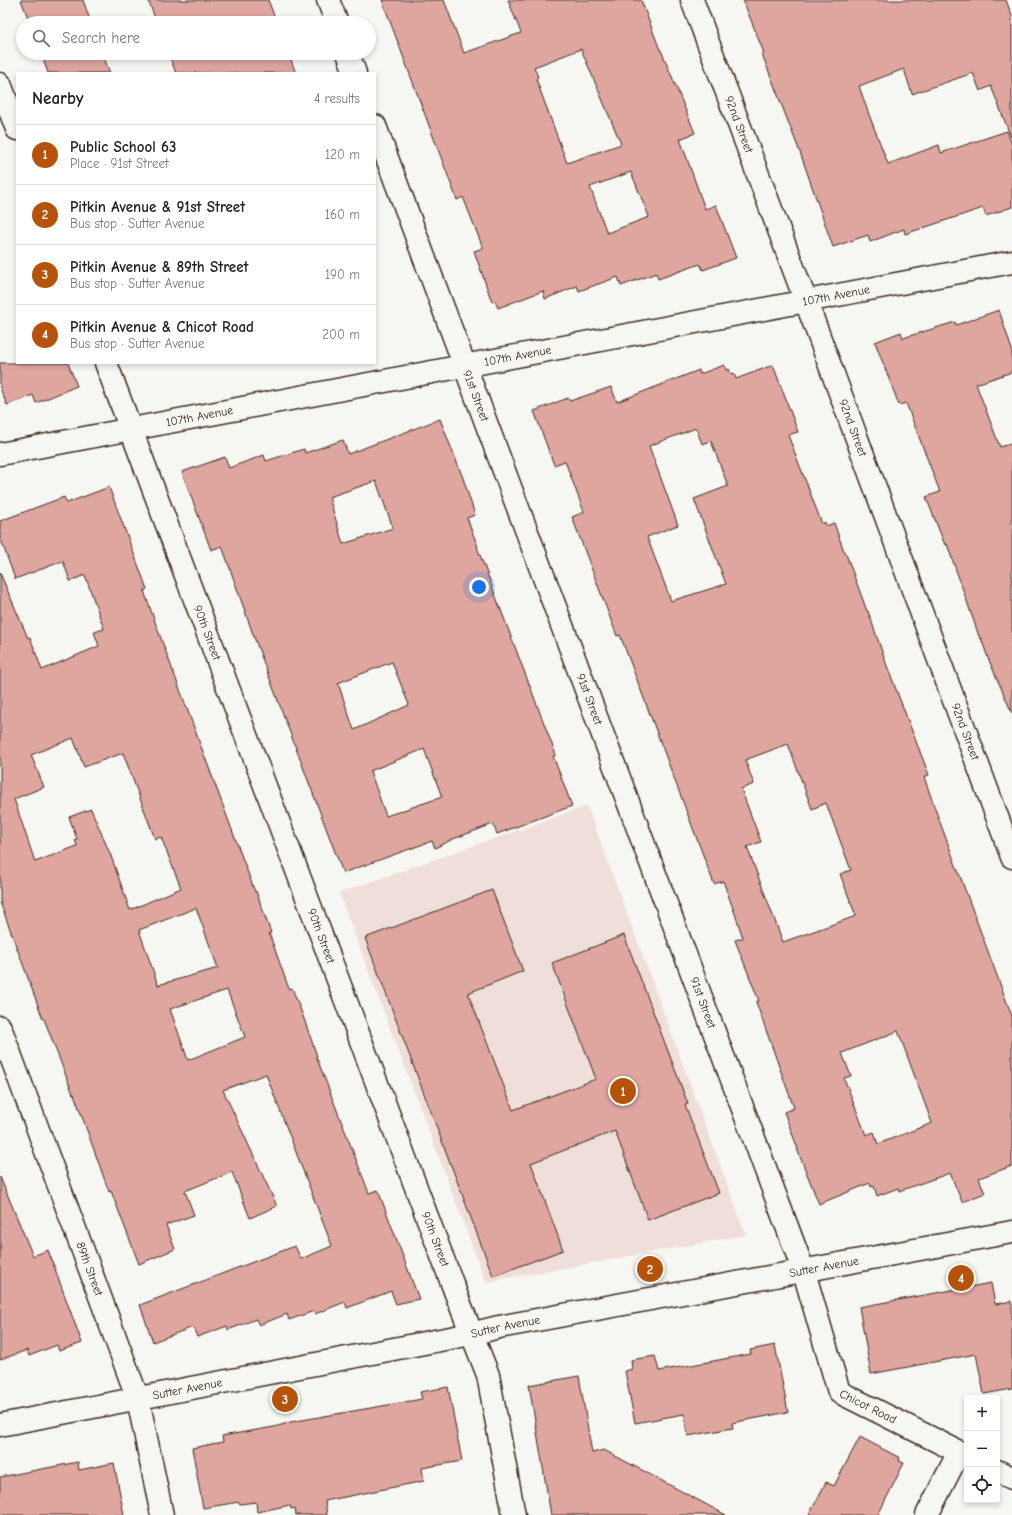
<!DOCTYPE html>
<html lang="en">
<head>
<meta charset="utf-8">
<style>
	:root { --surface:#fff; --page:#f2f2f2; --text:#222; --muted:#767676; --line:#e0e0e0; --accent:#b45309 }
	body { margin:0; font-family:"Comic Neue",sans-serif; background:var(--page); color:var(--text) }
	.controls { position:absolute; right:12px; bottom:12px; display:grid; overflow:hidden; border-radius:0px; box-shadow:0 2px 6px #0003 }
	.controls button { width:36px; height:36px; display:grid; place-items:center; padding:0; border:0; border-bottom:1px solid var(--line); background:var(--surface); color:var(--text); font:20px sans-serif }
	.you { position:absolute; left:479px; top:587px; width:14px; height:14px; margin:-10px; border:3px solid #fff; border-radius:50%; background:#1a73e8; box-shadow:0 0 0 6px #1a73e833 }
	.badge { display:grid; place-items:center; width:26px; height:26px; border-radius:50%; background:var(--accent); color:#fff; font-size:13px; font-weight:700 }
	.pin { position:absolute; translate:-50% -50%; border:2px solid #fff; box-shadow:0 1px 4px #0006 }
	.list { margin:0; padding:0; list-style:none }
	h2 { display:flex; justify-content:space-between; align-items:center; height:52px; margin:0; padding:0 16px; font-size:17px }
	h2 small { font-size:13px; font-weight:400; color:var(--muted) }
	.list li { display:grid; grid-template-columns:26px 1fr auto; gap:12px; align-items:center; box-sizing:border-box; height:60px; padding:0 16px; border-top:1px solid var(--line) }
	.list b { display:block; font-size:15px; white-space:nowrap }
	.list p { margin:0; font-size:13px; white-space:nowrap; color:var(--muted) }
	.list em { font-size:13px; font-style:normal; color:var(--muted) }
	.icon { flex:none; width:22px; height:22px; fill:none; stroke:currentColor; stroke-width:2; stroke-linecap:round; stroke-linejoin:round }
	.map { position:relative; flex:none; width:1012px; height:1515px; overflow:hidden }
	.search { position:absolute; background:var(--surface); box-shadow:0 2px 6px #0003; left:16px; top:16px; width:360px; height:44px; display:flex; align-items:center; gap:10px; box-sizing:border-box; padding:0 14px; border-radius:22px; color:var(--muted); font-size:15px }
	.panel { position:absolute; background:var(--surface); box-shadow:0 2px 6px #0003; left:16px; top:72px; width:360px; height:292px; border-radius:0px }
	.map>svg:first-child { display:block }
	.built { fill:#efded9 }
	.building { fill:#dfa59f; stroke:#3b2a1e; fill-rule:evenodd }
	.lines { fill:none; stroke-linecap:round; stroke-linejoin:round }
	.minor-casing { stroke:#3b2a1e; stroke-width:25 }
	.minor { stroke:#f6f6f2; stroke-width:22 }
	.labels { text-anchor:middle; stroke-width:3.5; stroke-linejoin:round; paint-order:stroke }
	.street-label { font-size:12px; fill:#3b2a1e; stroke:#f6f6f2 }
</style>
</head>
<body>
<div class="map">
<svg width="1012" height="1515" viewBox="0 0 1012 1515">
	<rect width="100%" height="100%" fill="#f6f6f2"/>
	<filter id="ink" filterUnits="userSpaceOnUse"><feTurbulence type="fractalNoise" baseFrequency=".025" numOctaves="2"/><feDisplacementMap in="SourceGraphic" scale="8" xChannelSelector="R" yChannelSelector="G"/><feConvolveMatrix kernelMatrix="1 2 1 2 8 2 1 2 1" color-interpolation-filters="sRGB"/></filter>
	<g filter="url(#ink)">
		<path class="built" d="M 587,806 L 746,1235 L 486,1282 L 339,893 Z"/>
		<g class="building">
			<path d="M 21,0 L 83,0 L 91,23 L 30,23 Z"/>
			<path d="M 148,0 L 268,0 L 277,23 L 157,23 Z"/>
			<path d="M 382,0 L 444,0 L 464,53 L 521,33 L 508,0 L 641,0 L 660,50 L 661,50 L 695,133 L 680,139 L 705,209 L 716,205 L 736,258 L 703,270 L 700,264 L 658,279 L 656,273 L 621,286 L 618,277 L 579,291 L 577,286 L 545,299 L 543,291 L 498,308 L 495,301 L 492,302 L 474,251 L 483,248 L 463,197 L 457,200 ZM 581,49 L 621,144 L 567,163 L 536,79 L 538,77 L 534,67 ZM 631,172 L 649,217 L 607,233 L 590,187 Z"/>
			<path d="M 743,0 L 1006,0 L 1012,16 L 1012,136 L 1011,137 L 991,86 L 980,91 L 973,73 L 912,94 L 904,69 L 859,86 L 868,112 L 888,164 L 939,145 L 941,153 L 1007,131 L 1012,145 L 1012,207 L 986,216 L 983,208 L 905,234 L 904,229 L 870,242 L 868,235 L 833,247 L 801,155 L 762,54 L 764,53 Z"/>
			<path d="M 41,53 L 102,53 L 110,73 L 48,73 Z"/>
			<path d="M 168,53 L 288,53 L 296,73 L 176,73 Z"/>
			<path d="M 999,310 L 1012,350 L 1012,372 L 976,384 L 1000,447 L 1012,443 L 1012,713 L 988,658 L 981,638 L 980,639 L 947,544 L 945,545 L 926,497 L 940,492 L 906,403 L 899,405 L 875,342 L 901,332 L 903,338 L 955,322 L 956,325 Z"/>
			<path d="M 0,363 L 68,363 L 77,386 L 36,403 L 33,395 L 7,405 L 0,388 Z"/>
			<path d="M 724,365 L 726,370 L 729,369 L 731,374 L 734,373 L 736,379 L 773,365 L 798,432 L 788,435 L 822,524 L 825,522 L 826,526 L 834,523 L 845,554 L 846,554 L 867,611 L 868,611 L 887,666 L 929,775 L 924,777 L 938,817 L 1012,1016 L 1012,1166 L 979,1178 L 985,1193 L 962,1202 L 950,1173 L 899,1191 L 898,1188 L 877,1196 L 874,1186 L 871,1187 L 870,1183 L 819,1204 L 797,1149 L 798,1149 L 784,1112 L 794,1108 L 756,1002 L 759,1001 L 735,940 L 743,938 L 734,911 L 723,881 L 714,884 L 620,635 L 617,636 L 572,517 L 584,512 L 565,461 L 554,465 L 534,411 L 568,398 L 570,401 L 611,387 L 617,402 L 699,370 L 700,374 ZM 696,428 L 702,444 L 711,441 L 728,486 L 694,499 L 726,584 L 671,601 L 647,537 L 678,525 L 649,446 ZM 788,744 L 812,809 L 826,803 L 851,870 L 840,874 L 856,916 L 783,942 L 747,847 L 761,842 L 741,789 L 754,784 L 745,760 ZM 898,1031 L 932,1123 L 878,1144 L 874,1132 L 866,1135 L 844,1078 L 851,1076 L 842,1053 Z"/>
			<path d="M 440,419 L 463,478 L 475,515 L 467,518 L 478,547 L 477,547 L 556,755 L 553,756 L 572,806 L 497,834 L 493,824 L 453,839 L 435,848 L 432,841 L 343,873 L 254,637 L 222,546 L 211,550 L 182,472 L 225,457 L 229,468 L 264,455 L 266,461 L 304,449 L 305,453 L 343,440 L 348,454 ZM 376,481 L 393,528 L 343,544 L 329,497 ZM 392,662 L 409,705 L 354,730 L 338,683 ZM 424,749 L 442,797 L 386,816 L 370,771 Z"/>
			<path d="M 109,487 L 147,589 L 144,591 L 163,644 L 255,892 L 256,891 L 271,933 L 269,933 L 289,989 L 292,988 L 303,1016 L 317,1056 L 316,1056 L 369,1193 L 378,1190 L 419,1299 L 396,1304 L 391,1291 L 347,1308 L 345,1302 L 315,1314 L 314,1311 L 289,1320 L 287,1314 L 259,1325 L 256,1319 L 228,1330 L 227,1326 L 197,1337 L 193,1327 L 153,1342 L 140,1305 L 295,1246 L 301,1259 L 332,1246 L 266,1074 L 223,1090 L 277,1206 L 250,1218 L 232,1172 L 185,1191 L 194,1215 L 166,1225 L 175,1249 L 139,1264 L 111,1191 L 109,1192 L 74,1094 L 73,1094 L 44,1019 L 43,1019 L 0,902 L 0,573 L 28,638 L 30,637 L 42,670 L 99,646 L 94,632 L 104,629 L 85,575 L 70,581 L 63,561 L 15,579 L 0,537 L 0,521 L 64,497 L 67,503 ZM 73,738 L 84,767 L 123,753 L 155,839 L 161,837 L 181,888 L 130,910 L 111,856 L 91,809 L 69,817 L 77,839 L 75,840 L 77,846 L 35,862 L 14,799 L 44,787 L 31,755 ZM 196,908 L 218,968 L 158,985 L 139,930 ZM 227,990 L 245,1037 L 188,1060 L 170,1009 Z"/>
			<path d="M 492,890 L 523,971 L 468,993 L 513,1110 L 596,1079 L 552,963 L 624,935 L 688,1104 L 685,1105 L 719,1193 L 648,1220 L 615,1131 L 531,1163 L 563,1250 L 493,1276 L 365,938 Z"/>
			<path d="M 0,1177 L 33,1256 L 48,1250 L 82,1343 L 59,1351 L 57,1345 L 29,1356 L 27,1350 L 0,1360 Z"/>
			<path d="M 991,1283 L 995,1304 L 1012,1301 L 1012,1389 L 984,1394 L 976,1354 L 871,1374 L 859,1307 Z"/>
			<path d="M 775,1345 L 788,1412 L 732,1423 L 733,1428 L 688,1436 L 684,1414 L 635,1423 L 625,1371 L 632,1369 L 631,1360 L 655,1356 L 659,1371 L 751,1354 L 750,1350 Z"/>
			<path d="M 579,1376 L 592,1453 L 604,1450 L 726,1515 L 551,1515 L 529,1385 Z"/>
			<path d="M 448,1387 L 462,1461 L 422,1468 L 424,1481 L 325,1501 L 327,1515 L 296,1515 L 295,1508 L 291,1509 L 290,1505 L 257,1512 L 256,1502 L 240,1504 L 239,1502 L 203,1508 L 192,1448 L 223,1442 L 222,1436 L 274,1427 L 285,1424 L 285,1423 L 422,1399 L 420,1392 Z"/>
			<path d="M 860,1437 L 900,1458 L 899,1461 L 904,1463 L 878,1515 L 809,1515 L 826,1482 L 834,1486 Z"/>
			<path d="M 78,1462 L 79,1470 L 114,1463 L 124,1515 L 0,1515 L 0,1477 Z"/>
		</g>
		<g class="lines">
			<g class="minor-casing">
				<g id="minor">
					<path d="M 328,0 L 337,23"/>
					<path id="s1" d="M 692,0 L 816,328 L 1012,857"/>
					<path d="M 348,53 L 355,73"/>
					<path d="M 0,84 L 17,129"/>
					<path id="s2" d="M 375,126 L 804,1272 L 839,1392 L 967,1456"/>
					<path id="s3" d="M 106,363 L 458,1299 L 488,1375 L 514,1515"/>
					<path id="s4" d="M 0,454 L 1012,262"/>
					<path id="s5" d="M 0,1027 L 138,1399 L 162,1515"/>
					<path id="s6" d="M 0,1425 L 471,1334 L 499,1327 L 1012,1232"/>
					<path d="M 997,1471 L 1012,1478"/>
					<path d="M 927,1515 L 959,1452"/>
				</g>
			</g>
			<use href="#minor" class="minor"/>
		</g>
	</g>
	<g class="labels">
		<g class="street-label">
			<text dy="4" stroke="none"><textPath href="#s1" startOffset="133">92nd Street</textPath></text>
			<text dy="4" stroke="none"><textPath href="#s4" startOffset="851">107th Avenue</textPath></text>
			<text dy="4" stroke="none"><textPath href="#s4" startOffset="527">107th Avenue</textPath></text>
			<text dy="4" stroke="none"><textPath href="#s2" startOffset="288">91st Street</textPath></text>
			<text dy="4" stroke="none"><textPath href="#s4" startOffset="203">107th Avenue</textPath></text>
			<text dy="4" stroke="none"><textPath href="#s1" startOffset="457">92nd Street</textPath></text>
			<text dy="4" stroke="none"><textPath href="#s3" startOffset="288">90th Street</textPath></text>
			<text dy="4" stroke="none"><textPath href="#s2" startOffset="612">91st Street</textPath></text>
			<text dy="4" stroke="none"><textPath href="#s1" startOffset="781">92nd Street</textPath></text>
			<text dy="4" stroke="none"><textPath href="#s3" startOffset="612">90th Street</textPath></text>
			<text dy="4" stroke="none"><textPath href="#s2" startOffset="936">91st Street</textPath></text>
			<text dy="4" stroke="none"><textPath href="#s3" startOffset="936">90th Street</textPath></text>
			<text dy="4" stroke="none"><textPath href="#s6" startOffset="839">Sutter Avenue</textPath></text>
			<text dy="4" stroke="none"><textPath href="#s5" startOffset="258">89th Street</textPath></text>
			<text dy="4" stroke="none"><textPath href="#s6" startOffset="515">Sutter Avenue</textPath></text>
			<text dy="4" stroke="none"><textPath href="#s6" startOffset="191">Sutter Avenue</textPath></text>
			<text dy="4" stroke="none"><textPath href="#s2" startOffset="1381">Chicot Road</textPath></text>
		</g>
	</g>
</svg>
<div class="controls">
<button>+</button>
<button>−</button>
<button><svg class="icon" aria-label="locate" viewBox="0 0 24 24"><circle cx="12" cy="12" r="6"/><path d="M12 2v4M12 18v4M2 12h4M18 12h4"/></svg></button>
</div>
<div class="you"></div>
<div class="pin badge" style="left:623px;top:1091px">1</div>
<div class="pin badge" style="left:650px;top:1269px">2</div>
<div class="pin badge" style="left:285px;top:1399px">3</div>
<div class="pin badge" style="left:961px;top:1278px">4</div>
<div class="search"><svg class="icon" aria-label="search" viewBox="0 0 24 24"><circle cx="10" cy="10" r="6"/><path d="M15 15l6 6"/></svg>Search here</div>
<section class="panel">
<h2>Nearby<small>4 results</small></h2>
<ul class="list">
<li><span class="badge">1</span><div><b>Public School 63</b><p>Place · 91st Street</p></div><em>120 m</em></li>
<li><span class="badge">2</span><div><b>Pitkin Avenue &amp; 91st Street</b><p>Bus stop · Sutter Avenue</p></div><em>160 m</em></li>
<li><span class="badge">3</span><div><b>Pitkin Avenue &amp; 89th Street</b><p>Bus stop · Sutter Avenue</p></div><em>190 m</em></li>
<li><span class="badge">4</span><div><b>Pitkin Avenue &amp; Chicot Road</b><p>Bus stop · Sutter Avenue</p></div><em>200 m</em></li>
</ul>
</section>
</div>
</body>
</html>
